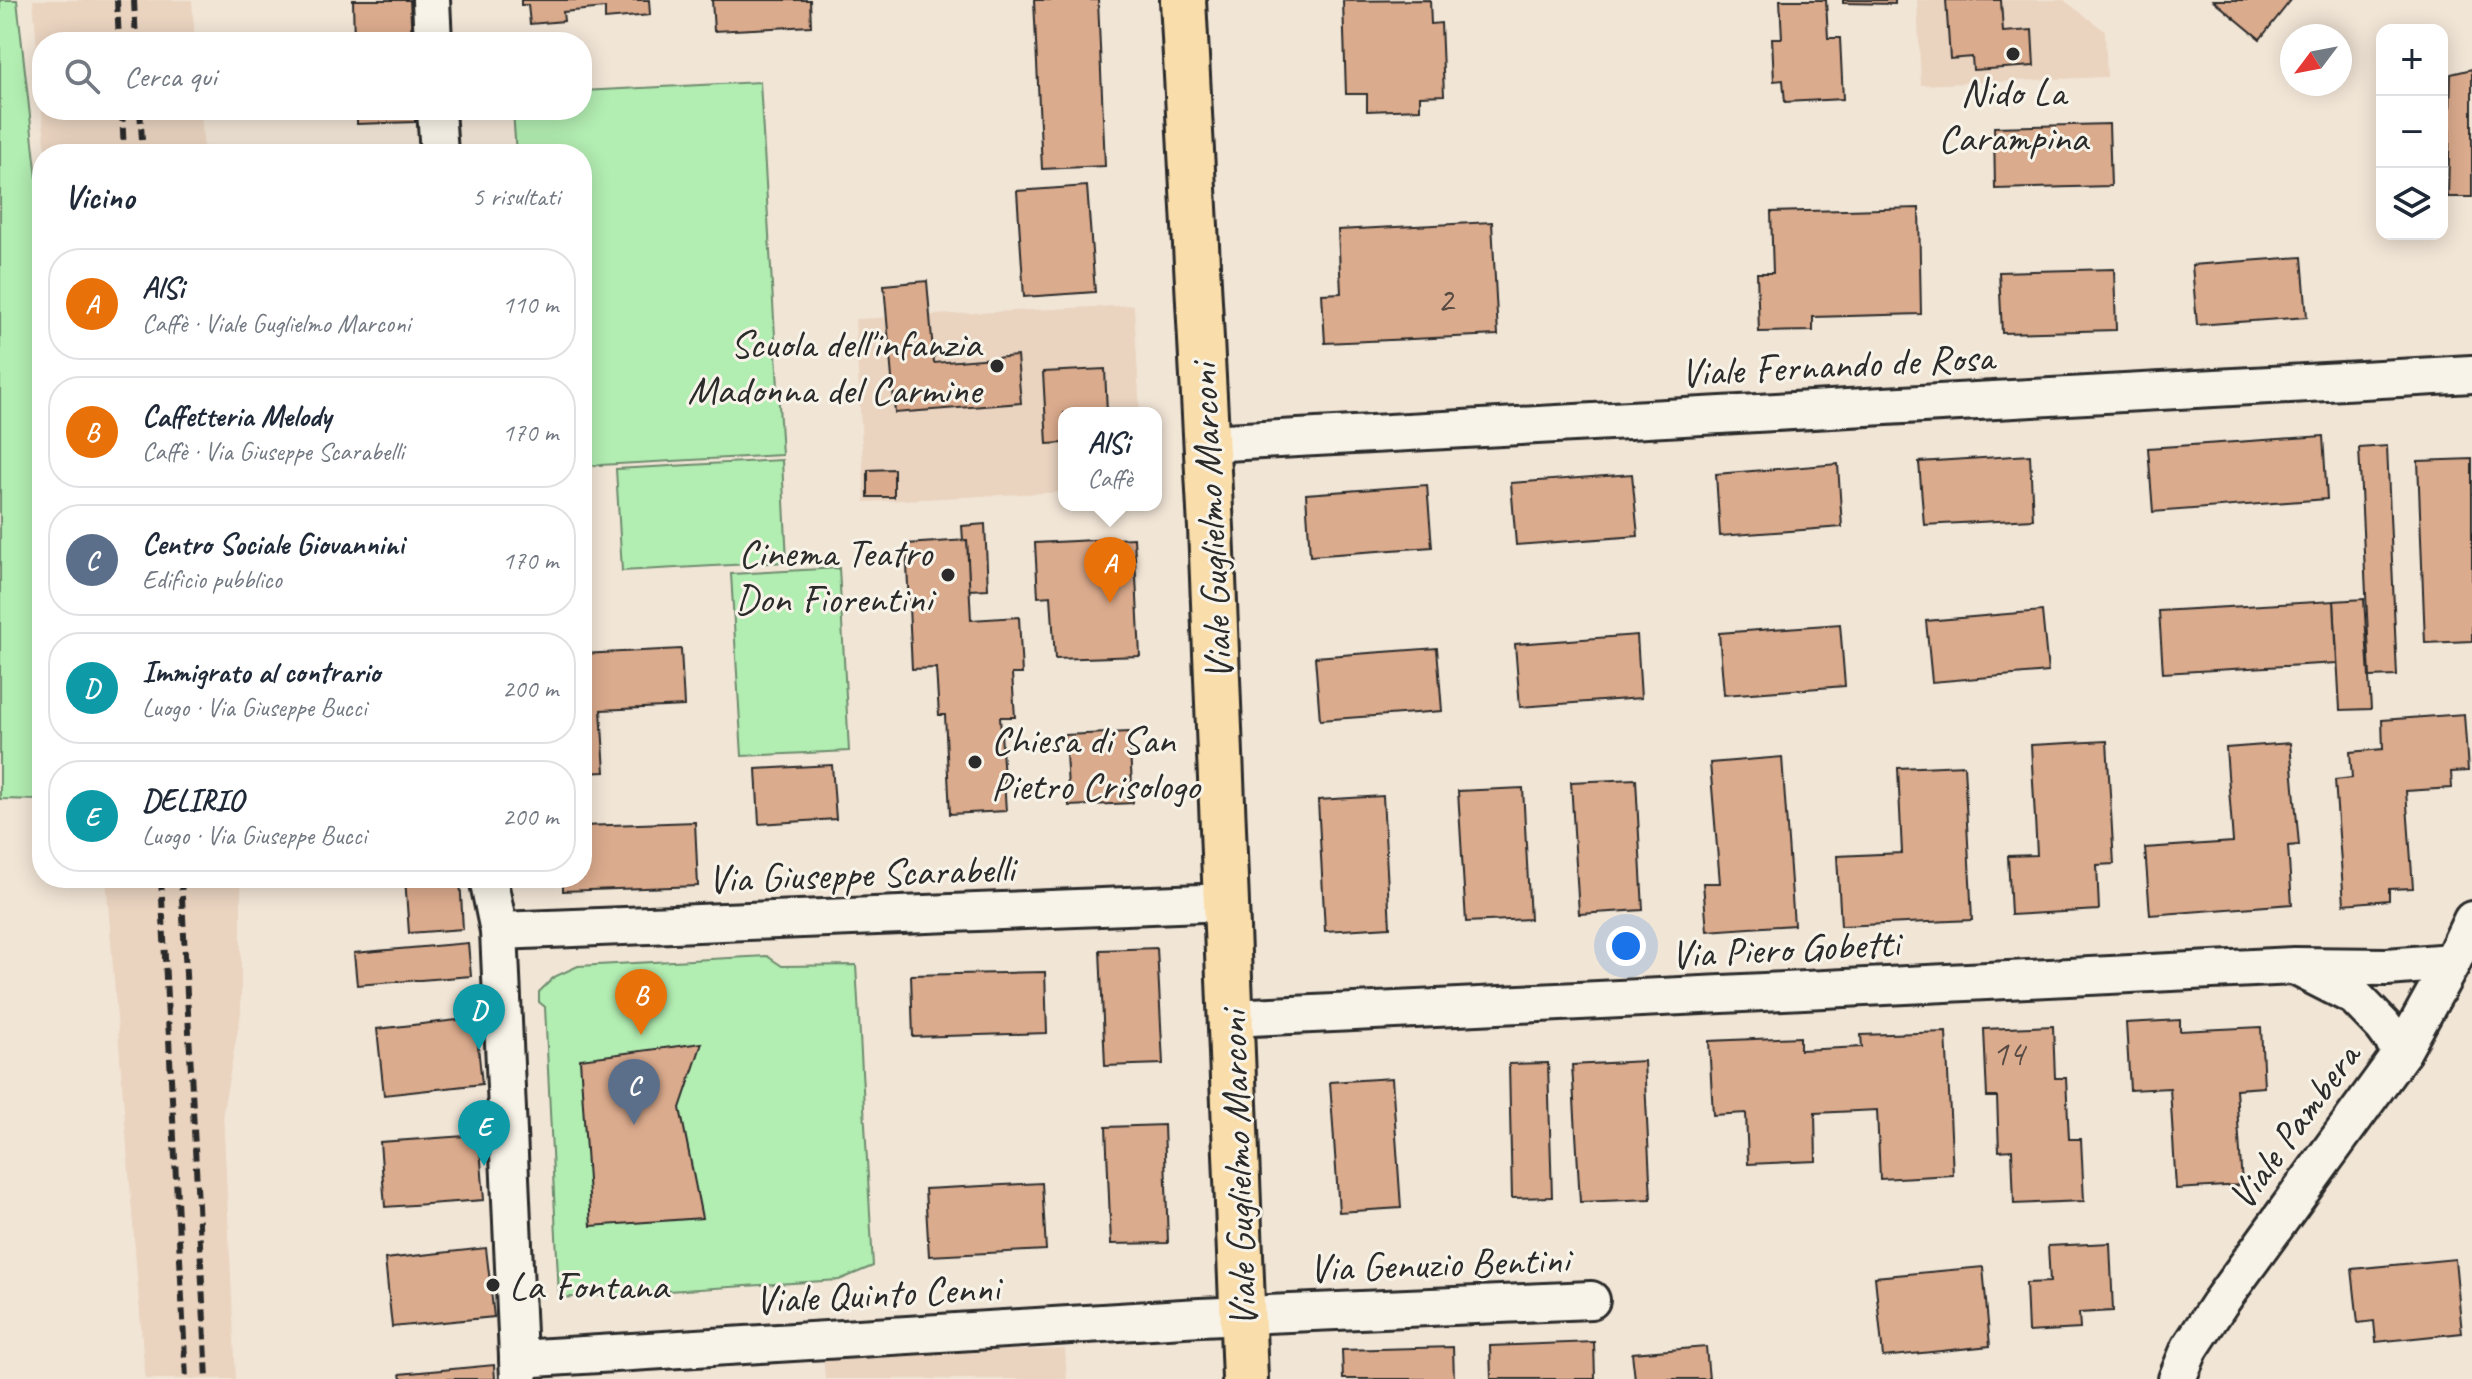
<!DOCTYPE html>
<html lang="it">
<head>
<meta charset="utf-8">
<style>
	:root { --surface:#fff; --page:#f6f6f7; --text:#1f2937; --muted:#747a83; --line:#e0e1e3; --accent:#7c3aed }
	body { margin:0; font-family:Caveat,sans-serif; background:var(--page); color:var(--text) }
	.controls { position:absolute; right:24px; top:24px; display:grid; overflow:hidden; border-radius:16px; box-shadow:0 4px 20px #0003 }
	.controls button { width:72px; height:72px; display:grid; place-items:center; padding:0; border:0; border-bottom:2px solid var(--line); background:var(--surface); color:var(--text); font:40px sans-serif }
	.compass { position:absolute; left:2280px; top:24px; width:72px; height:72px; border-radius:50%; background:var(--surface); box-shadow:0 4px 20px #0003; rotate:238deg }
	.you { position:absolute; left:1626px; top:946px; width:28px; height:28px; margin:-20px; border:6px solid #fff; border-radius:50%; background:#1a73e8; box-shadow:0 0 0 12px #1a73e833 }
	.badge { display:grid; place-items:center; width:52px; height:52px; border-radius:50%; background:var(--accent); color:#fff; font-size:26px; font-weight:700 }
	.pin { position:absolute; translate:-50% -66px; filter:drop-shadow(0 2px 4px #0008) }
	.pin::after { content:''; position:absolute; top:42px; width:28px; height:24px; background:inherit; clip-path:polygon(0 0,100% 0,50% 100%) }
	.popup { position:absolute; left:1058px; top:407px; width:104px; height:104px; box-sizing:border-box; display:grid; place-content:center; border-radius:16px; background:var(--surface); filter:drop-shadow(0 2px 6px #0005); font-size:26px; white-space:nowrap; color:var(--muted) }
	.popup b { font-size:30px; color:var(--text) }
	.popup::after { content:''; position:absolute; left:50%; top:100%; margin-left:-16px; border:16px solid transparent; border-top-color:var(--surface) }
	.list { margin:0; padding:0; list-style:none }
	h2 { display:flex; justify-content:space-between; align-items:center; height:104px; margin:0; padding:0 32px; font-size:34px }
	h2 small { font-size:26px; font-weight:400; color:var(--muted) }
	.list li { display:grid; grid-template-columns:52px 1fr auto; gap:24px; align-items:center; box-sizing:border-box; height:112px; margin:0 16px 16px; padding:0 16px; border:2px solid var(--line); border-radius:32px }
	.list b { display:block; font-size:30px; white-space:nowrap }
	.list p { margin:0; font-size:26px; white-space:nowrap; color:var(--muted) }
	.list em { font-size:26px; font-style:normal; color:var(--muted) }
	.icon { flex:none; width:44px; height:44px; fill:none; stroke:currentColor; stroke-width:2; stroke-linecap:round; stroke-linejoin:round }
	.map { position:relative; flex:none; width:2472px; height:1379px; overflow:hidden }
	.search { position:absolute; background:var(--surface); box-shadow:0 4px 20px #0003; left:32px; top:32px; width:560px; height:88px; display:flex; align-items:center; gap:20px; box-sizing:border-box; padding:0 28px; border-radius:32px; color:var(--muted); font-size:30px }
	.panel { position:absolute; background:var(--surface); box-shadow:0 4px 20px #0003; left:32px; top:144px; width:560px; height:744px; border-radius:32px }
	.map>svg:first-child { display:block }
	.built { fill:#ead4c0 }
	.green { fill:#b2edb2; stroke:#6e8c6e; stroke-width:2 }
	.building { fill:#dbab8d; stroke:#2b2b2b; stroke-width:2 }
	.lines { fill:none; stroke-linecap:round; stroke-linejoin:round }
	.street-casing { stroke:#2b2b2b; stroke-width:42 }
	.primary-casing { stroke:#2b2b2b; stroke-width:50 }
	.street { stroke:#f7f3e8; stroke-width:36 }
	.primary { stroke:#f9ddab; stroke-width:44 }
	.rail { stroke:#2b2b2b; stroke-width:6; stroke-dasharray:12 6; stroke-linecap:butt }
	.poi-dot { fill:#2b2b2b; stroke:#f7f3e8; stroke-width:3 }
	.labels { text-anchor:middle; stroke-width:6; stroke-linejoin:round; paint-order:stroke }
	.number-label { font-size:36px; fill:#574b44 }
	.poi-label { font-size:40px; fill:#2b2b2b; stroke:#f7f3e8; text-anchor:end }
	.street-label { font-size:40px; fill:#2b2b2b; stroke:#f7f3e8 }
</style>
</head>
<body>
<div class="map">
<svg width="2472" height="1379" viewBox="0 0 2472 1379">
	<rect width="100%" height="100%" fill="#f1e5d6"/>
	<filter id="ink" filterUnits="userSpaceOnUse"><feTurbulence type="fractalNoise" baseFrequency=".0125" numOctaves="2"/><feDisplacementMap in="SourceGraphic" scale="16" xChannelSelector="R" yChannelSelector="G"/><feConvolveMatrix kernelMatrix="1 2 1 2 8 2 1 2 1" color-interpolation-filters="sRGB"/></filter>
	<g filter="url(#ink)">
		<g class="built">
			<path d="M 33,0 L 192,0 L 195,42 L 42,42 L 42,105 Z"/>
			<path d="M 1917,0 L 2064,0 L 2105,31 L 2107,77 L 1921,85 Z"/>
			<path d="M 42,110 L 201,110 L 204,154 L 46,154 Z"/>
			<path d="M 1134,305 L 1140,413 L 1064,413 L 1064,492 L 865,502 L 855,319 Z"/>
			<path d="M 106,878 L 241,878 L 241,1013 L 223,1111 L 236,1379 L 145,1379 Z"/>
			<path d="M 1065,1349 L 1067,1379 L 825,1379 L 823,1355 Z"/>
		</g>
		<g class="green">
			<path d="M 0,0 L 17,0 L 42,223 L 42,800 L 0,799 Z"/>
			<path d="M 760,82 L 782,455 L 582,466 L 582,154 L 516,154 L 513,110 L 582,110 L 582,91 Z"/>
			<path d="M 782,460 L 787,562 L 622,571 L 616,469 Z"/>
			<path d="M 839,568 L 849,751 L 742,756 L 731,574 Z"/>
			<path d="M 767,956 L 782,966 L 856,965 L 873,1266 L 839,1280 L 559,1298 L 545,1007 L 539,1002 L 539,992 L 554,977 L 578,966 Z"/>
		</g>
		<g class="building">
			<path d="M 353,0 L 410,0 L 412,42 L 354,42 Z"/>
			<path d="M 521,0 L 649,0 L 650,15 L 605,19 L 605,8 L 563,12 L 564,21 L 530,24 L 528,5 L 521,5 Z"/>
			<path d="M 712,0 L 810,0 L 811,26 L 714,31 Z"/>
			<path d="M 1034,0 L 1098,0 L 1105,166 L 1042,169 Z"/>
			<path d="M 1430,0 L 1431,24 L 1441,23 L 1444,95 L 1420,96 L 1420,109 L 1367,111 L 1367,94 L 1346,94 L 1343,1 Z"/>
			<path d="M 1780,0 L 1826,0 L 1828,38 L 1840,38 L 1843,99 L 1785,102 L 1783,80 L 1774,81 L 1772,38 L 1782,38 Z"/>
			<path d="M 1843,0 L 1895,0 L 1895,4 L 1843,3 Z"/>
			<path d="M 1946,0 L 2001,0 L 2003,32 L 2032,30 L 2034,66 L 1973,70 L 1972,57 L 1950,59 Z"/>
			<path d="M 2213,0 L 2291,0 L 2260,39 Z"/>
			<path d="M 2472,69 L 2472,197 L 2448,197 L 2451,74 Z"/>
			<path d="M 357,110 L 415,110 L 415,122 L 357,124 Z"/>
			<path d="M 2109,124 L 2111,186 L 1995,189 L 1994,127 Z"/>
			<path d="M 1087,186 L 1095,292 L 1024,297 L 1017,191 Z"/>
			<path d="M 1919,208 L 1921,314 L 1813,317 L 1813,331 L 1759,332 L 1757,273 L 1773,273 L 1771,212 Z"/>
			<path d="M 1492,222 L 1498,335 L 1325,343 L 1322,294 L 1341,293 L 1338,230 Z"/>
			<path d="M 2302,257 L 2307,317 L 2197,325 L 2192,265 Z"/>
			<path d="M 2114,269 L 2116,330 L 2002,333 L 1999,272 Z"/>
			<path d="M 927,281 L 934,363 L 1017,356 L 1021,403 L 895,413 L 884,285 Z"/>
			<path d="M 1105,369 L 1107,413 L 1064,413 L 1064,443 L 1047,444 L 1043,372 Z"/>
			<path d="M 2323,436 L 2327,499 L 2153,512 L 2148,448 Z"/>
			<path d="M 2387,446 L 2397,676 L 2370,677 L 2359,448 Z"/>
			<path d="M 2030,455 L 2033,519 L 1924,525 L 1919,462 Z"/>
			<path d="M 2472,459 L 2472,641 L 2425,643 L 2418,461 Z"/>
			<path d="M 1838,464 L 1842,527 L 1720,536 L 1716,474 Z"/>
			<path d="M 894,469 L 894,497 L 868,497 L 868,470 Z"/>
			<path d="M 1632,474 L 1638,536 L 1516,545 L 1511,483 Z"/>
			<path d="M 1427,485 L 1432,547 L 1310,556 L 1306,494 Z"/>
			<path d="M 985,524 L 988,589 L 969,590 L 967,540 L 963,540 L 962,526 Z"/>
			<path d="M 1134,538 L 1140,656 L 1055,659 L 1051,596 L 1038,597 L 1035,543 Z"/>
			<path d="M 967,540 L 971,620 L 1019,617 L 1022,674 L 1012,674 L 1015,717 L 1000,717 L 1006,811 L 950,814 L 945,715 L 939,715 L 936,668 L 912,669 L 906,544 Z"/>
			<path d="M 2364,599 L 2371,709 L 2340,710 L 2334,601 Z"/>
			<path d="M 2334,601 L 2337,663 L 2163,673 L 2159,611 Z"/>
			<path d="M 2042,611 L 2048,672 L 1932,682 L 1926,621 Z"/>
			<path d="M 1840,624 L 1845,686 L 1724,695 L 1719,633 Z"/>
			<path d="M 1637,635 L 1641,698 L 1520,707 L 1515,644 Z"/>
			<path d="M 1437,648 L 1442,711 L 1320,720 L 1315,657 Z"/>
			<path d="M 681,649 L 684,706 L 601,710 L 605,772 L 582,773 L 582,654 Z"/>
			<path d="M 2464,714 L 2468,771 L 2451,772 L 2452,788 L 2406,791 L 2413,888 L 2389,889 L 2389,900 L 2344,904 L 2335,780 L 2352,778 L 2350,752 L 2383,749 L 2382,720 Z"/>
			<path d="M 1129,732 L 1133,803 L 1069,806 L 1065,735 Z"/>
			<path d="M 2107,741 L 2114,864 L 2097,865 L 2099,910 L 2011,915 L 2008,856 L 2037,855 L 2031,745 Z"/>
			<path d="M 2290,743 L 2299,845 L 2288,846 L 2292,904 L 2150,915 L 2145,848 L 2233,842 L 2226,748 Z"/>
			<path d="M 1782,757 L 1794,925 L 1707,931 L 1703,883 L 1720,883 L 1710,763 Z"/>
			<path d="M 832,765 L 836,819 L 759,824 L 756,769 Z"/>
			<path d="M 1964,765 L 1972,920 L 1841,926 L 1837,856 L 1902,853 L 1898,768 Z"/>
			<path d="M 1636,779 L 1643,910 L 1579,914 L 1571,782 Z"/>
			<path d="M 1523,788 L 1530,919 L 1466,922 L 1458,791 Z"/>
			<path d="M 1383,796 L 1390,927 L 1325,931 L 1318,800 Z"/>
			<path d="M 695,822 L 698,886 L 563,891 L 563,878 L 582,878 L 582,826 Z"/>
			<path d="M 405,878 L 460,878 L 463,929 L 409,933 Z"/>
			<path d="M 468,943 L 471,976 L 357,985 L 354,953 Z"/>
			<path d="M 1157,948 L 1163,1064 L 1105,1066 L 1100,950 Z"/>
			<path d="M 1045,972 L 1047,1033 L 913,1037 L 911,975 Z"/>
			<path d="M 475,1018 L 482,1084 L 384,1095 L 377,1029 Z"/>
			<path d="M 2180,1020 L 2180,1031 L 2261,1027 L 2264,1087 L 2236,1089 L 2242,1185 L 2176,1189 L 2170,1088 L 2130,1090 L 2126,1023 Z"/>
			<path d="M 2053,1026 L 2055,1078 L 2066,1078 L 2069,1139 L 2081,1139 L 2084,1201 L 2014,1204 L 2012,1150 L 1999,1151 L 1997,1097 L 1987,1097 L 1984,1029 Z"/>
			<path d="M 1946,1032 L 1953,1175 L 1880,1179 L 1877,1110 L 1815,1113 L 1816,1161 L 1748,1164 L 1746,1113 L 1713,1115 L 1709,1041 L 1800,1037 L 1800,1050 L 1862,1047 L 1861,1035 Z"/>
			<path d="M 702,1043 L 680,1108 L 702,1218 L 591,1226 L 580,1059 Z"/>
			<path d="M 1644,1061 L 1651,1199 L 1580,1202 L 1572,1065 Z"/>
			<path d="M 1548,1063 L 1552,1197 L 1512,1198 L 1509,1064 Z"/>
			<path d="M 1392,1078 L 1401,1208 L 1339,1212 L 1330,1082 Z"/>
			<path d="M 1164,1125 L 1168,1243 L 1111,1244 L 1106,1127 Z"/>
			<path d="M 479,1135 L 484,1200 L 385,1207 L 380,1142 Z"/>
			<path d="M 1042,1183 L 1046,1250 L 929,1256 L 925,1189 Z"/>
			<path d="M 2110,1243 L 2113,1311 L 2079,1313 L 2080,1329 L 2028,1332 L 2026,1283 L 2050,1282 L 2048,1246 Z"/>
			<path d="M 486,1248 L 494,1317 L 392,1327 L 385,1259 Z"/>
			<path d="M 2455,1259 L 2462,1333 L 2376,1342 L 2374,1321 L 2358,1323 L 2352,1269 Z"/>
			<path d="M 1983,1267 L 1990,1346 L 1883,1357 L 1875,1277 Z"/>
			<path d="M 1594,1342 L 1595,1379 L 1491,1379 L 1490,1346 Z"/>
			<path d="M 1453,1347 L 1454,1379 L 1343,1379 L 1342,1350 Z"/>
			<path d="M 1706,1347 L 1709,1379 L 1635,1379 L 1632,1353 Z"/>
			<path d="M 494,1365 L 495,1379 L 401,1379 L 400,1374 Z"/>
		</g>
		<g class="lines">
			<g class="street-casing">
				<g id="street">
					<path d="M 431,0 L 433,42"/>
					<path d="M 436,110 L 439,154"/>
					<path d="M 1207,443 L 2472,374"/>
					<path d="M 488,878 L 499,931 L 519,1379"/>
					<path d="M 499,931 L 1227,902"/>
					<path d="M 2302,970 L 2355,997 L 2383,1026 L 2402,1052"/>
					<path d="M 1232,1018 L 2294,966 L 2387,967 L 2452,962"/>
					<path d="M 518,1359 L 1200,1317 L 1591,1300"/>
					<path d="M 2177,1379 L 2190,1348 L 2219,1304 L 2402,1052 L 2452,962 L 2472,920"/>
				</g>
			</g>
			<g class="primary-casing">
				<path id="primary" d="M 1183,0 L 1211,528 L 1245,1379"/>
			</g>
			<use href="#street" class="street"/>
			<use href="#primary" class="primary"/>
			<g class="rail">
				<path d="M 117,0 L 119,42"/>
				<path d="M 134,0 L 136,42"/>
				<path d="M 122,110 L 124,154"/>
				<path d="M 140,110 L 143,154"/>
				<path d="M 161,878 L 186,1379"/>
				<path d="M 181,878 L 207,1379"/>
			</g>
		</g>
	</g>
	<g class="poi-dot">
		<circle cx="2013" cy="54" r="8"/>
		<circle cx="997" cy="366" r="8"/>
		<circle cx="948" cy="575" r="8"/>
		<circle cx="975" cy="762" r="8"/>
		<circle cx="493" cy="1285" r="8"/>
	</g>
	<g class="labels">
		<g class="number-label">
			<text x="1445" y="312">2</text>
			<text x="2008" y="1065">14</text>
		</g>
		<g class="poi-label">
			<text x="2013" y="105" text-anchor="middle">Nido La<tspan x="2013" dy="46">Carampina</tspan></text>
			<text x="981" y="357">Scuola dell'infanzia<tspan x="981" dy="46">Madonna del Carmine</tspan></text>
			<text x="932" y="566">Cinema Teatro<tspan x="932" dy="46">Don Fiorentini</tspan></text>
			<text x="991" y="753" text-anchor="start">Chiesa di San<tspan x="991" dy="46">Pietro Crisologo</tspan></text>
			<text x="509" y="1299" text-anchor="start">La Fontana</text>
		</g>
		<g class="street-label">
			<text transform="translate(1837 364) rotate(-3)" y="14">Viale Fernando de Rosa</text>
			<text transform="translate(1210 522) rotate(-93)" y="14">Viale Guglielmo Marconi</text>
			<text transform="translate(861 873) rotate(-2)" y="14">Via Giuseppe Scarabelli</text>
			<text transform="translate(1785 948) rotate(-3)" y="14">Via Piero Gobetti</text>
			<text transform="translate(2293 1126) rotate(-54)" y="14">Viale Pambera</text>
			<text transform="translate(1237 1169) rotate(-92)" y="14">Viale Guglielmo Marconi</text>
			<text transform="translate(1439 1263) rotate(-2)" y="14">Via Genuzio Bentini</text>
			<text transform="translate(877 1293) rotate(-3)" y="14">Viale Quinto Cenni</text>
		</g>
	</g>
</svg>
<div class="controls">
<button>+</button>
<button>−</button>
<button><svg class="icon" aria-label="layers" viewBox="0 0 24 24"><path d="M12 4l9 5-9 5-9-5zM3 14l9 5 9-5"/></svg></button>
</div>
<svg class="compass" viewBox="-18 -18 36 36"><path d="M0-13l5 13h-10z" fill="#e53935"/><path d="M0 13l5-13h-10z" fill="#747a83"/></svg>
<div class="you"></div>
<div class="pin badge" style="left:1110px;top:603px;background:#e8710a">A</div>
<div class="popup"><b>AlSi</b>Caffè</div>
<div class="pin badge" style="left:641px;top:1035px;background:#e8710a">B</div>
<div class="pin badge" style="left:634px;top:1125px;background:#5c6f8a">C</div>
<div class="pin badge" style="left:479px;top:1050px;background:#0f9aa8">D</div>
<div class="pin badge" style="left:484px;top:1166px;background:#0f9aa8">E</div>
<div class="search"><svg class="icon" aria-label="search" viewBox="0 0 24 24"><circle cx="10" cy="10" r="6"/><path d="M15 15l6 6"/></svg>Cerca qui</div>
<section class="panel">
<h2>Vicino<small>5 risultati</small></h2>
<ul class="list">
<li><span class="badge" style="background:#e8710a">A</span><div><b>AlSi</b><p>Caffè · Viale Guglielmo Marconi</p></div><em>110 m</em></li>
<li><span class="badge" style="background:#e8710a">B</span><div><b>Caffetteria Melody</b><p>Caffè · Via Giuseppe Scarabelli</p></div><em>170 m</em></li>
<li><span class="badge" style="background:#5c6f8a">C</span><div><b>Centro Sociale Giovannini</b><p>Edificio pubblico</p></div><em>170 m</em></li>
<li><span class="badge" style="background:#0f9aa8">D</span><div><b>Immigrato al contrario</b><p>Luogo · Via Giuseppe Bucci</p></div><em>200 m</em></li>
<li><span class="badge" style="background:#0f9aa8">E</span><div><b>DELIRIO</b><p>Luogo · Via Giuseppe Bucci</p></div><em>200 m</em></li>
</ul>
</section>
</div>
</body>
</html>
